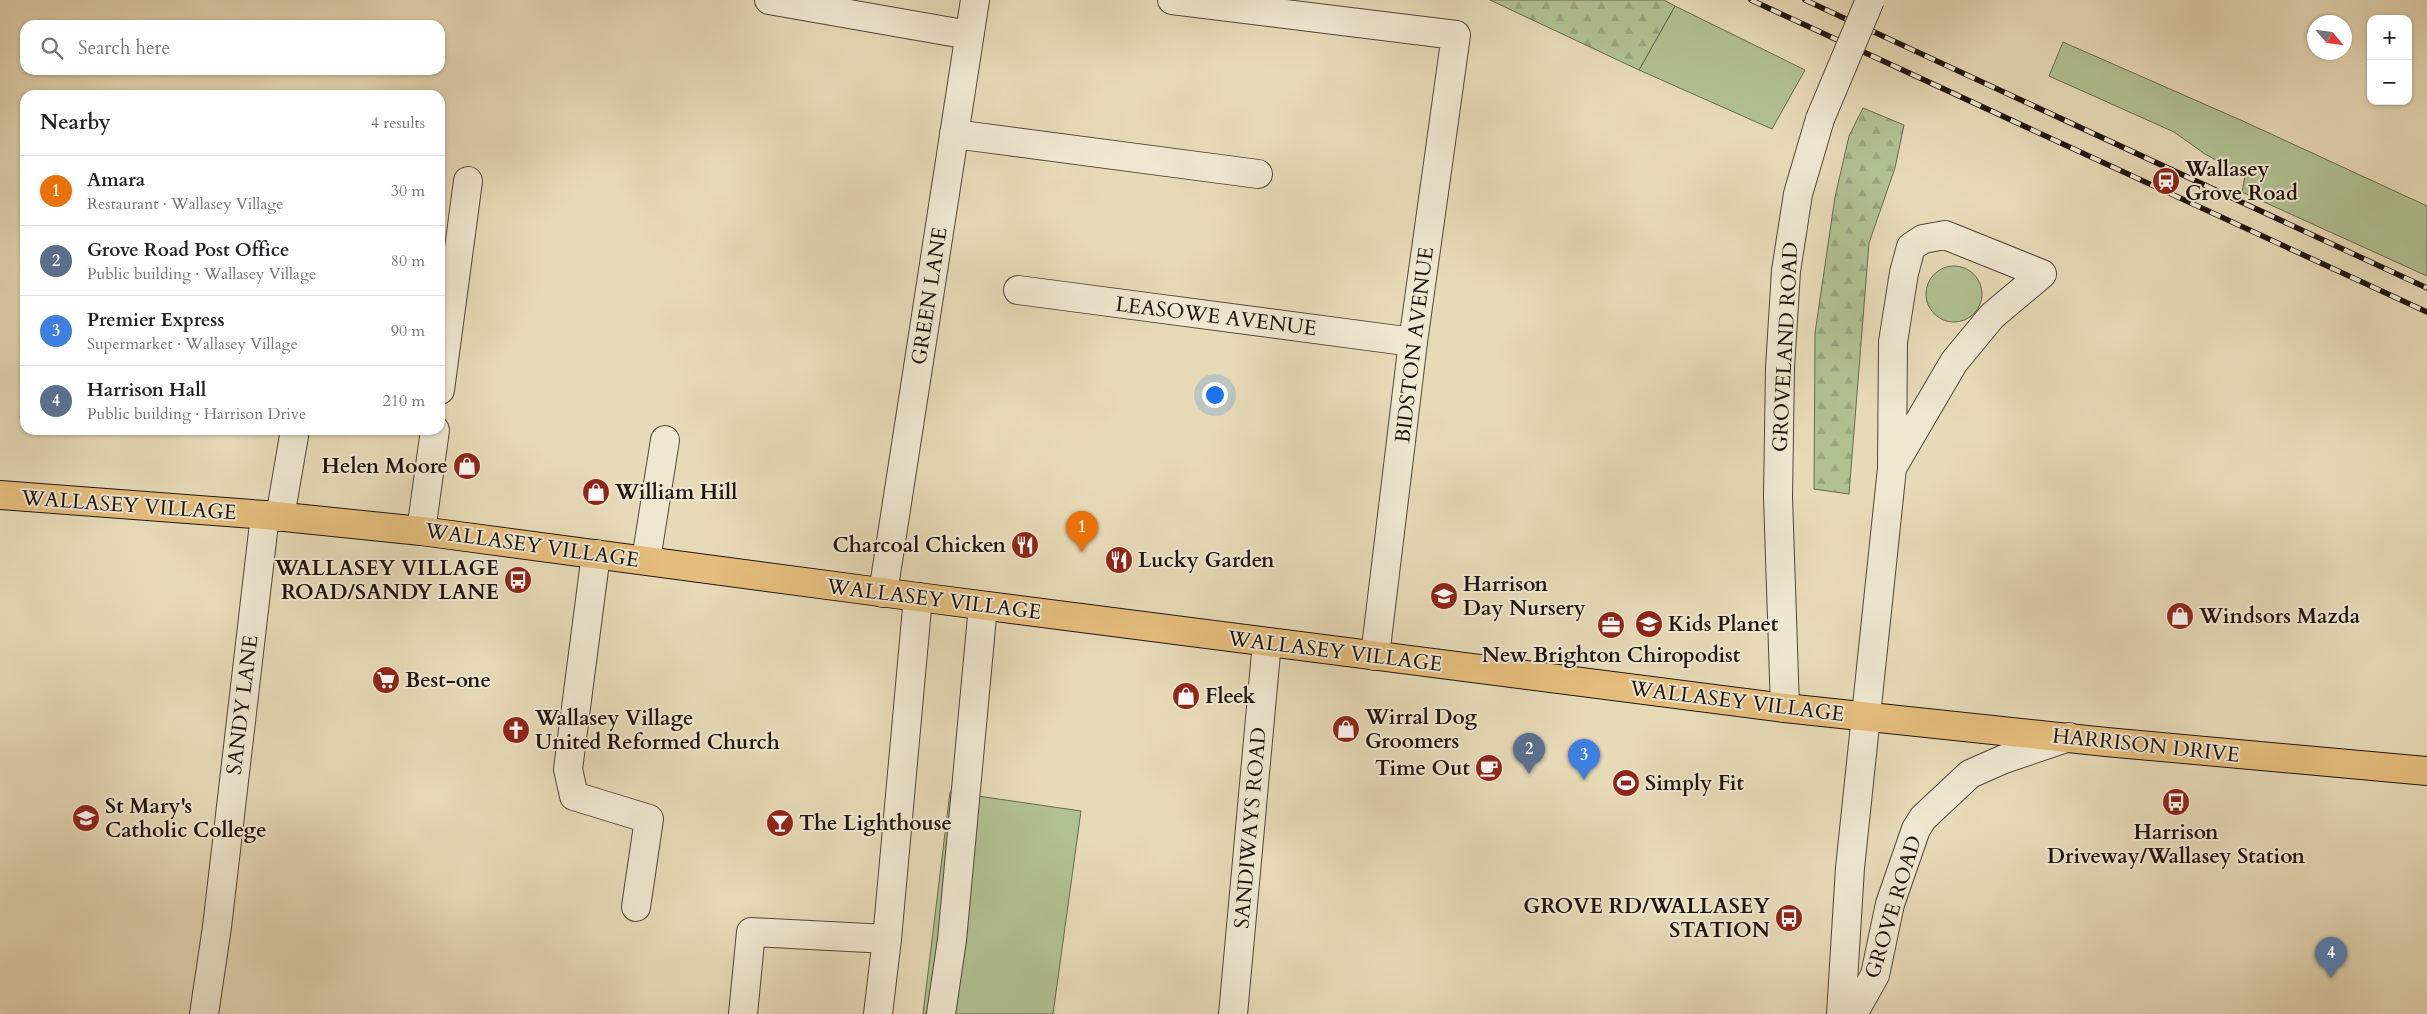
<!DOCTYPE html>
<html lang="en">
<head>
<meta charset="utf-8">
<style>
	:root { --surface:#fff; --page:#f2f2f2; --text:#202124; --muted:#757577; --line:#e0e0e0; --accent:#8f2418 }
	body { margin:0; font-family:Cardo,serif; background:var(--page); color:var(--text) }
	.controls { position:absolute; right:15px; top:15px; display:grid; overflow:hidden; border-radius:10px; box-shadow:0 1px 4px #0004 }
	.controls button { width:45px; height:45px; display:grid; place-items:center; padding:0; border:0; border-bottom:1px solid var(--line); background:var(--surface); color:var(--text); font:25px sans-serif }
	.compass { position:absolute; left:2307px; top:15px; width:45px; height:45px; border-radius:50%; background:var(--surface); box-shadow:0 1px 4px #0004; rotate:118deg }
	.you { position:absolute; left:1214px; top:394px; width:18px; height:18px; margin:-12px; border:4px solid #fff; border-radius:50%; background:#1a73e8; box-shadow:0 0 0 8px #1a73e833 }
	.badge { display:grid; place-items:center; width:32px; height:32px; border-radius:50%; background:var(--accent); color:#fff; font-size:16px; font-weight:700 }
	.pin { position:absolute; translate:-50% -41px; filter:drop-shadow(0 1px 2px #0008) }
	.pin::after { content:''; position:absolute; top:26px; width:18px; height:15px; background:inherit; clip-path:polygon(0 0,100% 0,50% 100%) }
	.list { margin:0; padding:0; list-style:none }
	h2 { display:flex; justify-content:space-between; align-items:center; height:65px; margin:0; padding:0 20px; font-size:21px }
	h2 small { font-size:16px; font-weight:400; color:var(--muted) }
	.list li { display:grid; grid-template-columns:32px 1fr auto; gap:15px; align-items:center; box-sizing:border-box; height:70px; padding:0 20px; border-top:1px solid var(--line) }
	.list b { display:block; font-size:19px; white-space:nowrap }
	.list p { margin:0; font-size:16px; white-space:nowrap; color:var(--muted) }
	.list em { font-size:16px; font-style:normal; color:var(--muted) }
	.icon { flex:none; width:28px; height:28px; fill:none; stroke:currentColor; stroke-width:2; stroke-linecap:round; stroke-linejoin:round }
	.map { position:relative; flex:none; width:2427px; height:1014px; overflow:hidden }
	.search { position:absolute; background:var(--surface); box-shadow:0 1px 4px #0004; left:20px; top:20px; width:425px; height:55px; display:flex; align-items:center; gap:12px; box-sizing:border-box; padding:0 18px; border-radius:15px; color:var(--muted); font-size:19px }
	.panel { position:absolute; background:var(--surface); box-shadow:0 1px 4px #0004; left:20px; top:90px; width:425px; height:345px; border-radius:15px }
	.map>svg:first-child { display:block }
	.green { fill:#b1c192; stroke:#686a50 }
	.forest { fill:url(#forest-firs); stroke:#686a50 }
	.lines { fill:none; stroke-linecap:round; stroke-linejoin:round }
	.minor-casing { stroke:#514639; stroke-width:30 }
	.major-casing { stroke:#1f140f; stroke-width:30 }
	.minor { stroke:#efe7d0; stroke-width:28 }
	.major { stroke:#e4bd7c; stroke-width:28 }
	.rail-casing { stroke:#1f140f; stroke-width:5.5 }
	.rail { stroke:#efe7d0; stroke-width:4; stroke-dasharray:11; stroke-linecap:butt }
	.minor-bridge-casing { stroke:#514639; stroke-width:30; stroke-linecap:butt }
	.minor-bridge { stroke:#efe7d0; stroke-width:28 }
	.labels { text-anchor:middle; stroke-width:4; stroke-linejoin:round; paint-order:stroke }
	.poi-label { font-size:21px; font-weight:bold; fill:#1f140f; stroke:#efe7d0; text-anchor:start }
	.street-label { font-size:21px; fill:#1f140f; stroke:#efe7d0 }
</style>
</head>
<body>
<div class="map">
<svg width="2427" height="1014" viewBox="0 0 2427 1014">
	<defs>
		<pattern id="forest-firs" width="22" height="20" patternUnits="userSpaceOnUse" patternTransform="scale(1.25)"><rect width="22" height="20" fill="#b1c192"/><path d="M5 1l3.5 6h-7zM16 11l3.5 6h-7z" fill="#98a57d"/></pattern>
	</defs>
	<rect width="100%" height="100%" fill="#e7dab7"/>
	<filter id="stains"><feTurbulence type="fractalNoise" baseFrequency=".004" numOctaves="4"/><feColorMatrix values="0 0 0 0 .2 0 0 0 0 .09 0 0 0 0 .02 0 0 0 .5 -.17"/></filter>
	<radialGradient id="worn" r=".72"><stop offset=".6" stop-color="#630" stop-opacity="0"/><stop offset="1" stop-color="#630" stop-opacity=".3"/></radialGradient>
	<g class="green">
		<path d="M 1675,6 L 1805,70 L 1772,129 L 1639,70 Z"/>
		<path d="M 2063,42 L 2245,122 L 2427,206 L 2427,276 L 2242,192 L 2245,176 L 2205,154 L 2174,132 L 2049,76 Z"/>
		<circle cx="1954" cy="294" r="28"/>
		<path d="M 950,792 L 1081,811 L 1053,1014 L 923,1014 Z"/>
	</g>
	<g class="forest">
		<path d="M 1490,0 L 1664,0 L 1675,6 L 1639,70 Z"/>
		<path d="M 1863,108 L 1904,125 L 1895,168 L 1869,243 L 1849,494 L 1814,489 L 1815,333 L 1835,197 L 1849,136 Z"/>
	</g>
	<g class="lines">
		<g class="minor-casing">
			<g id="minor">
				<path d="M 769,0 L 969,35"/>
				<path d="M 1172,0 L 1456,35 L 1413,342 L 1375,656"/>
				<path d="M 954,134 L 1258,174"/>
				<path d="M 1018,290 L 1413,342"/>
				<path d="M 440,390 L 468,181"/>
				<path d="M 280,517 L 295,430"/>
				<path d="M 421,531 L 435,430"/>
				<path d="M 596,554 L 568,769 L 574,796 L 649,819 L 636,907"/>
				<path d="M 646,560 L 665,440"/>
				<path d="M 883,593 L 975,0"/>
				<path d="M 1785,708 L 1778,497 L 1780,368 L 1786,271 L 1798,194 L 1820,119"/>
				<path d="M 204,1014 L 217,927 L 265,515"/>
				<path d="M 743,1014 L 751,932 L 887,939"/>
				<path d="M 878,1014 L 887,939 L 918,597"/>
				<path d="M 941,1014 L 952,940 L 983,606"/>
				<path d="M 1233,1014 L 1267,642"/>
				<path d="M 1841,1014 L 1850,868 L 1892,468 L 1893,342 L 1904,273 L 1911,247 L 1923,239 L 1945,235 L 2042,274 L 1992,316 L 1954,362 L 1892,468"/>
				<path d="M 1853,1014 L 1875,975 L 1890,904 L 1916,829 L 1923,818 L 1970,774 L 2004,759 L 2069,737"/>
			</g>
		</g>
		<g class="major-casing">
			<path id="major" d="M 0,495 L 265,515 L 421,531 L 918,597 L 1785,708 L 2106,742 L 2427,771"/>
		</g>
		<use href="#minor" class="minor"/>
		<use href="#major" class="major"/>
		<g class="rail-casing">
			<g id="rail">
				<path d="M 1751,0 L 2427,312"/>
				<path d="M 1805,0 L 2427,288"/>
			</g>
		</g>
		<use href="#rail" class="rail"/>
		<g class="minor-bridge-casing">
			<path id="minor-bridge" d="M 1820,119 L 1870,0"/>
		</g>
		<use href="#minor-bridge" class="minor-bridge"/>
	</g>
	<defs>
		<g id="station-disc" transform="scale(1.4375)"><circle r="9.5" fill="#8f2418" stroke="#efe7d0"/><path d="M-3-6H3Q5-6 5-4V2Q5 4 3 4L4.5 6H3L1.5 4h-3L-3 6H-4.5L-3 4Q-5 4-5 2V-4Q-5-6-3-6ZM-3.5-4v3h7v-3ZM-3.5 1v1.5H-2V1ZM2 1v1.5H3.5V1Z" fill="#fff"/></g>
		<g id="shop-disc" transform="scale(1.4375)"><circle r="9.5" fill="#8f2418" stroke="#efe7d0"/><path d="M-5-2.5h2.3a2.7 3.5 0 0 1 5.4 0H5L5.5 6h-11ZM-1.5-2.5h3a1.5 2.3 0 0 0-3 0Z" fill="#fff"/></g>
		<g id="restaurant-disc" transform="scale(1.4375)"><circle r="9.5" fill="#8f2418" stroke="#efe7d0"/><path d="M-5-6h1v4h1v-4h1v4h1v-4h1v5L-1.5 .5V6h-2V.5L-5-1ZM5-6V6H3V1.5H1.5Q1.5-4 5-6Z" fill="#fff"/></g>
		<g id="bus-disc" transform="scale(1.4375)"><circle r="9.5" fill="#8f2418" stroke="#efe7d0"/><path d="M-5-6H5V4H4V6H2V4H-2V6H-4V4H-5ZM-3.5-4V0h7V-4ZM-3.5 1.2v1.5H-2V1.2ZM2 1.2v1.5H3.5V1.2Z" fill="#fff"/></g>
		<g id="school-disc" transform="scale(1.4375)"><circle r="9.5" fill="#8f2418" stroke="#efe7d0"/><path d="M0-5L7-2L0 1L-7-2ZM-4 1L0 2.5L4 1V4Q0 6-4 4Z" fill="#fff"/></g>
		<g id="office-disc" transform="scale(1.4375)"><circle r="9.5" fill="#8f2418" stroke="#efe7d0"/><path d="M-6-3h4V-5.5h4V-3h4V5H-6ZM-1-4.5V-3h2v-1.5ZM-6 0V1H6V0Z" fill="#fff"/></g>
		<g id="supermarket-disc" transform="scale(1.4375)"><circle r="9.5" fill="#8f2418" stroke="#efe7d0"/><path d="M-6-5.5h2.5l.6 2H6L4.5 2H-2.5L-4.4-4H-6ZM-1.5 3.2a1.3 1.3 0 1 0 .1 0ZM3 3.2a1.3 1.3 0 1 0 .1 0Z" fill="#fff"/></g>
		<g id="church-disc" transform="scale(1.4375)"><circle r="9.5" fill="#8f2418" stroke="#efe7d0"/><path d="M-1.2-6h2.4v3.5h3.3v2.4h-3.3V6h-2.4V-.1h-3.3v-2.4h3.3Z" fill="#fff"/></g>
		<g id="cafe-disc" transform="scale(1.4375)"><circle r="9.5" fill="#8f2418" stroke="#efe7d0"/><path d="M-5.5-4.5H6V0H3Q3 3.5 0 3.5H-2.5Q-5.5 3.5-5.5 0ZM3-3.2v2h1.7v-2ZM-6 4.5H4V6H-6Z" fill="#fff"/></g>
		<g id="stadium-disc" transform="scale(1.4375)"><circle r="9.5" fill="#8f2418" stroke="#efe7d0"/><path d="M0-5a6.5 5 0 1 0 0 10a6.5 5 0 1 0 0-10ZM-3.5-1.8h7v3.6h-7Z" fill="#fff"/></g>
		<g id="bar-disc" transform="scale(1.4375)"><circle r="9.5" fill="#8f2418" stroke="#efe7d0"/><path d="M-6-5H6L.8 .8V4.5H3.5V6h-7V4.5H-.8V.8Z" fill="#fff"/></g>
	</defs>
	<g fill-rule="evenodd">
		<use href="#station-disc" x="2166" y="181"/>
		<use href="#shop-disc" x="467" y="466"/>
		<use href="#shop-disc" x="596" y="492"/>
		<use href="#restaurant-disc" x="1025" y="545"/>
		<use href="#restaurant-disc" x="1119" y="560"/>
		<use href="#bus-disc" x="518" y="580"/>
		<use href="#school-disc" x="1444" y="596"/>
		<use href="#shop-disc" x="2180" y="616"/>
		<use href="#school-disc" x="1649" y="624"/>
		<use href="#office-disc" x="1611" y="625"/>
		<use href="#supermarket-disc" x="386" y="680"/>
		<use href="#shop-disc" x="1186" y="696"/>
		<use href="#shop-disc" x="1346" y="729"/>
		<use href="#church-disc" x="516" y="730"/>
		<use href="#cafe-disc" x="1489" y="768"/>
		<use href="#stadium-disc" x="1626" y="783"/>
		<use href="#bus-disc" x="2176" y="802"/>
		<use href="#school-disc" x="86" y="818"/>
		<use href="#bar-disc" x="780" y="823"/>
		<use href="#bus-disc" x="1789" y="918"/>
	</g>
	<g class="labels">
		<g class="poi-label">
			<text x="2185" y="176">Wallasey<tspan x="2185" dy="24">Grove Road</tspan></text>
			<text x="448" y="473" text-anchor="end">Helen Moore</text>
			<text x="615" y="499">William Hill</text>
			<text x="1006" y="552" text-anchor="end">Charcoal Chicken</text>
			<text x="1138" y="567">Lucky Garden</text>
			<text x="499" y="575" text-anchor="end">WALLASEY VILLAGE<tspan x="499" dy="24">ROAD/SANDY LANE</tspan></text>
			<text x="1463" y="591">Harrison<tspan x="1463" dy="24">Day Nursery</tspan></text>
			<text x="2199" y="623">Windsors Mazda</text>
			<text x="1668" y="631">Kids Planet</text>
			<text x="1611" y="662" text-anchor="middle">New Brighton Chiropodist</text>
			<text x="405" y="687">Best-one</text>
			<text x="1205" y="703">Fleek</text>
			<text x="1365" y="724">Wirral Dog<tspan x="1365" dy="24">Groomers</tspan></text>
			<text x="535" y="725">Wallasey Village<tspan x="535" dy="24">United Reformed Church</tspan></text>
			<text x="1470" y="775" text-anchor="end">Time Out</text>
			<text x="1645" y="790">Simply Fit</text>
			<text x="105" y="813">St Mary's<tspan x="105" dy="24">Catholic College</tspan></text>
			<text x="799" y="830">The Lighthouse</text>
			<text x="2176" y="839" text-anchor="middle">Harrison<tspan x="2176" dy="24">Driveway/Wallasey Station</tspan></text>
			<text x="1770" y="913" text-anchor="end">GROVE RD/WALLASEY<tspan x="1770" dy="24">STATION</tspan></text>
		</g>
		<g class="street-label">
			<text transform="translate(929 296) rotate(-81)" y="7">GREEN LANE</text>
			<text transform="translate(1216 316) rotate(7)" y="7">LEASOWE AVENUE</text>
			<text transform="translate(1414 345) rotate(-83)" y="7">BIDSTON AVENUE</text>
			<text transform="translate(1785 347) rotate(-87)" y="7">GROVELAND ROAD</text>
			<text transform="translate(129 505) rotate(4)" y="7">WALLASEY VILLAGE</text>
			<text transform="translate(532 545) rotate(8)" y="7">WALLASEY VILLAGE</text>
			<text transform="translate(934 599) rotate(7)" y="7">WALLASEY VILLAGE</text>
			<text transform="translate(1335 651) rotate(7)" y="7">WALLASEY VILLAGE</text>
			<text transform="translate(1737 701) rotate(7)" y="7">WALLASEY VILLAGE</text>
			<text transform="translate(242 705) rotate(-83)" y="7">SANDY LANE</text>
			<text transform="translate(2146 745) rotate(6)" y="7">HARRISON DRIVE</text>
			<text transform="translate(1250 828) rotate(-85)" y="7">SANDIWAYS ROAD</text>
			<text transform="translate(1893 907) rotate(-73)" y="7">GROVE ROAD</text>
		</g>
	</g>
	<rect width="100%" height="100%" filter="url(#stains)"/>
	<rect width="100%" height="100%" fill="url(#worn)"/>
</svg>
<div class="controls">
<button>+</button>
<button>−</button>
</div>
<svg class="compass" viewBox="-18 -18 36 36"><path d="M0-13l5 13h-10z" fill="#e53935"/><path d="M0 13l5-13h-10z" fill="#757577"/></svg>
<div class="you"></div>
<div class="pin badge" style="left:1082px;top:552px;background:#e8710a">1</div>
<div class="pin badge" style="left:1529px;top:774px;background:#5c6f8a">2</div>
<div class="pin badge" style="left:1584px;top:780px;background:#3f7fe0">3</div>
<div class="pin badge" style="left:2331px;top:978px;background:#5c6f8a">4</div>
<div class="search"><svg class="icon" aria-label="search" viewBox="0 0 24 24"><circle cx="10" cy="10" r="6"/><path d="M15 15l6 6"/></svg>Search here</div>
<section class="panel">
<h2>Nearby<small>4 results</small></h2>
<ul class="list">
<li><span class="badge" style="background:#e8710a">1</span><div><b>Amara</b><p>Restaurant · Wallasey Village</p></div><em>30 m</em></li>
<li><span class="badge" style="background:#5c6f8a">2</span><div><b>Grove Road Post Office</b><p>Public building · Wallasey Village</p></div><em>80 m</em></li>
<li><span class="badge" style="background:#3f7fe0">3</span><div><b>Premier Express</b><p>Supermarket · Wallasey Village</p></div><em>90 m</em></li>
<li><span class="badge" style="background:#5c6f8a">4</span><div><b>Harrison Hall</b><p>Public building · Harrison Drive</p></div><em>210 m</em></li>
</ul>
</section>
</div>
</body>
</html>
